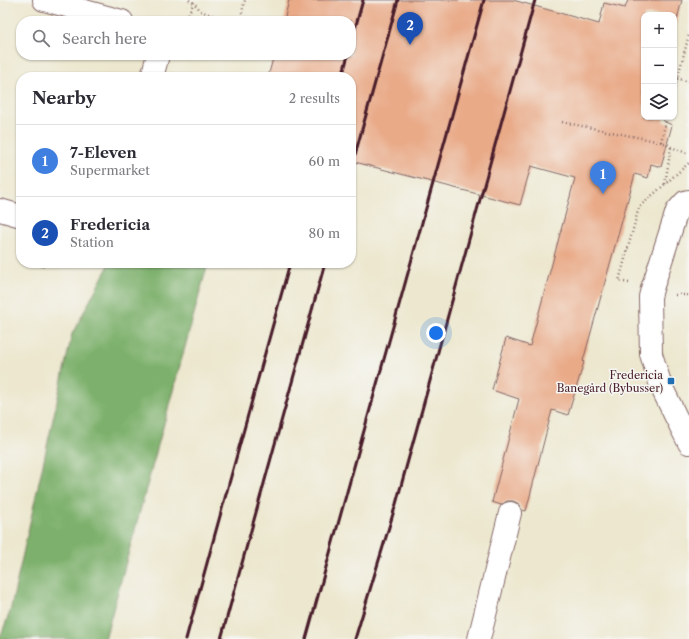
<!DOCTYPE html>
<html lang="en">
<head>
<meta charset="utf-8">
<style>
	:root { --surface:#fff; --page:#f7f7f7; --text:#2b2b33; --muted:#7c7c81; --line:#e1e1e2; --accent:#1f6fb2 }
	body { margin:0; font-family:"Libre Caslon Text",serif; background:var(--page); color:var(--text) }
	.controls { position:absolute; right:12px; top:12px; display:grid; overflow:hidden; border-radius:8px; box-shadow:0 1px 3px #0004 }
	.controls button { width:36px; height:36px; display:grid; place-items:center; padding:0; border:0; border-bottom:1px solid var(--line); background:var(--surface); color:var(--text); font:20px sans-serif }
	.you { position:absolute; left:436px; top:333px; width:14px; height:14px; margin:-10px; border:3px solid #fff; border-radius:50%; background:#1a73e8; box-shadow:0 0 0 6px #1a73e833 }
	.badge { display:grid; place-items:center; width:26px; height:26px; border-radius:50%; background:var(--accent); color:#fff; font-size:13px; font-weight:700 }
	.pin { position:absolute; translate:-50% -33px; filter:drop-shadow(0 1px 2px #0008) }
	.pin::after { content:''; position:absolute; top:21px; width:14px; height:12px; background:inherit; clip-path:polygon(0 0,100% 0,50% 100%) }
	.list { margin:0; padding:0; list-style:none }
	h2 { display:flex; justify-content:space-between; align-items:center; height:52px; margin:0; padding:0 16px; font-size:17px }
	h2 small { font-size:13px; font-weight:400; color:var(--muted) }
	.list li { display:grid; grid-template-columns:26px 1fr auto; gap:12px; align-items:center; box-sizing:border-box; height:72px; padding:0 16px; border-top:1px solid var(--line) }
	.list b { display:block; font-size:15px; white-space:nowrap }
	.list p { margin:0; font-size:13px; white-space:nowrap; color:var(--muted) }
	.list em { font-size:13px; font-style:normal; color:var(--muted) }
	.icon { flex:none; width:22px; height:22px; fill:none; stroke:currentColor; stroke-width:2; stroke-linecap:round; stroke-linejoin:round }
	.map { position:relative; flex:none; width:689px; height:639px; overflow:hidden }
	.search { position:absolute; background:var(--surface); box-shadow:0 1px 3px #0004; left:16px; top:16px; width:340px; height:44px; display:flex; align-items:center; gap:10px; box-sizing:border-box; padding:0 14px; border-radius:16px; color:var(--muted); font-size:15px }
	.panel { position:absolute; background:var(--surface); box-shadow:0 1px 3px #0004; left:16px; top:72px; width:340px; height:196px; border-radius:16px }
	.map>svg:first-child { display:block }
	.forest { fill:#7db06c; stroke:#64684c }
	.building { fill:#e9aa88 }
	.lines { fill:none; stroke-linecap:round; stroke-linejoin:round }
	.minor-casing { stroke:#836564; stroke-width:24 }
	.path { stroke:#836564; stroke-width:2.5; stroke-dasharray:1 3; stroke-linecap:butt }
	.minor { stroke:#fff; stroke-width:22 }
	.rail { stroke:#4a1f2b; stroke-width:3 }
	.poi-dot { fill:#1f6fb2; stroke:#f6f6f2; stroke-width:1.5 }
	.labels { text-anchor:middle; stroke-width:3; stroke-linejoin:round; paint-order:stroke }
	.poi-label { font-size:11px; fill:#4a1f2b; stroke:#f6f6f2; text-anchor:end }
</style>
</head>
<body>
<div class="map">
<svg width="689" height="639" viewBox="0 0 689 639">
	<rect width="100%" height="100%" fill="#f6f6f2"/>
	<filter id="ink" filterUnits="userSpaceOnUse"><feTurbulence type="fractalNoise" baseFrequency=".025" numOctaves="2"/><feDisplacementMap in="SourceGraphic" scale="8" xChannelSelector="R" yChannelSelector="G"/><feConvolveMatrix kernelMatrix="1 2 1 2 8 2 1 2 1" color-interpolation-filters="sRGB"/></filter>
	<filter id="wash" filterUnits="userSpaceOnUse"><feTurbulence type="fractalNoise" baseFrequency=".012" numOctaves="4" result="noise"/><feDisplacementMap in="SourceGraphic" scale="16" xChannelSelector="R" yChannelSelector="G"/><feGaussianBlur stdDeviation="0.9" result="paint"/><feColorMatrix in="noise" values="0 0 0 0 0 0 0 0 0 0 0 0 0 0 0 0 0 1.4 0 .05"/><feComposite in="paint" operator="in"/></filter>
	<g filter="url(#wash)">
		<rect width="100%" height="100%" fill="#ece7ce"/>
		<path class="forest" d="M 110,263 L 208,263 L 105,639 L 0,639 L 0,637 L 10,612 L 72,334 Z"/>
		<g id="blocks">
			<path class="building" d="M 289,0 L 513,0 L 599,24 L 604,3 L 625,8 L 628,0 L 682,0 L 674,31 L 674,15 L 644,15 L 644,117 L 664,117 L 663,121 L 672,125 L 661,167 L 651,164 L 648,178 L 635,174 L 583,361 L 584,362 L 568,415 L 552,410 L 526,511 L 522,510 L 519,504 L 513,501 L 507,501 L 501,505 L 492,502 L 519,399 L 492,390 L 506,338 L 530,346 L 575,178 L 531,166 L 520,205 L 351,161 L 351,77 L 268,77 L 274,55 L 351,55 L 351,21 L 284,21 Z"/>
		</g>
	</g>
	<g filter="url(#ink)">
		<use href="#blocks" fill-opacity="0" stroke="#836564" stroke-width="1"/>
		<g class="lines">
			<g class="minor-casing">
				<g id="minor">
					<path d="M 44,0 L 122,21"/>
					<path d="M 152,77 L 158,55"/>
					<path d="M 689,201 L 685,202 L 677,211 L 652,289 L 650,297 L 651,354 L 661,386 L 675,415 L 689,443"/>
					<path d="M 0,210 L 21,216"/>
					<path d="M 479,639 L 510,513"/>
				</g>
			</g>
			<g class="path">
				<path d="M 189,0 L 194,3 L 201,11 L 226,21"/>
				<path d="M 179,21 L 188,15 L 195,0"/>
				<path d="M 240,21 L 245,0"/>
				<path d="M 677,78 L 689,82"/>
				<path d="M 674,91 L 689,35"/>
				<path d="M 562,122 L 661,142 L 667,144 L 671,147 L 689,154"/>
				<path d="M 661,142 L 667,117"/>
				<path d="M 665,184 L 671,147"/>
				<path d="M 42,267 L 43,263"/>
				<path d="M 629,283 L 619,281 L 639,207 L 689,163"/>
				<path d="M 675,295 L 689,295"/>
			</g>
			<use href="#minor" class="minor"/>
			<g class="rail">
				<path d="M 351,43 L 363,0"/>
				<path d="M 342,77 L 348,55"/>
				<path d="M 351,169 L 398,0"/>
				<path d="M 186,639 L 290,263"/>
				<path d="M 221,639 L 325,263"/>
				<path d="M 306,639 L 484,0"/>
				<path d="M 355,639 L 396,504 L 535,0"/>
			</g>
		</g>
	</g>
	<rect class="poi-dot" x="667" y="377" width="8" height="8" rx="2"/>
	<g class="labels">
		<g class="poi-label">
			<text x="663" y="379">Fredericia<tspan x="663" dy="13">Banegård (Bybusser)</tspan></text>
		</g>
	</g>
</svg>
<div class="controls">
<button>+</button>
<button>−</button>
<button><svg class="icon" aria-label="layers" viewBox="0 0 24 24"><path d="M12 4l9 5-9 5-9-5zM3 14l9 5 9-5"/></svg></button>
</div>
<div class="you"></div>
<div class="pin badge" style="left:603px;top:194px;background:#3f7fe0">1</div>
<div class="pin badge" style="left:410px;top:45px;background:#1a4fb4">2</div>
<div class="search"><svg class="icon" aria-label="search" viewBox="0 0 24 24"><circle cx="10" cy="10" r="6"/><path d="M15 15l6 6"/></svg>Search here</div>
<section class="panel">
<h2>Nearby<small>2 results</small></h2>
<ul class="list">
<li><span class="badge" style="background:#3f7fe0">1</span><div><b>7-Eleven</b><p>Supermarket</p></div><em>60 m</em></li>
<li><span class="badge" style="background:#1a4fb4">2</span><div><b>Fredericia</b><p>Station</p></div><em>80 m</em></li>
</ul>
</section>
</div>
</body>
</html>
